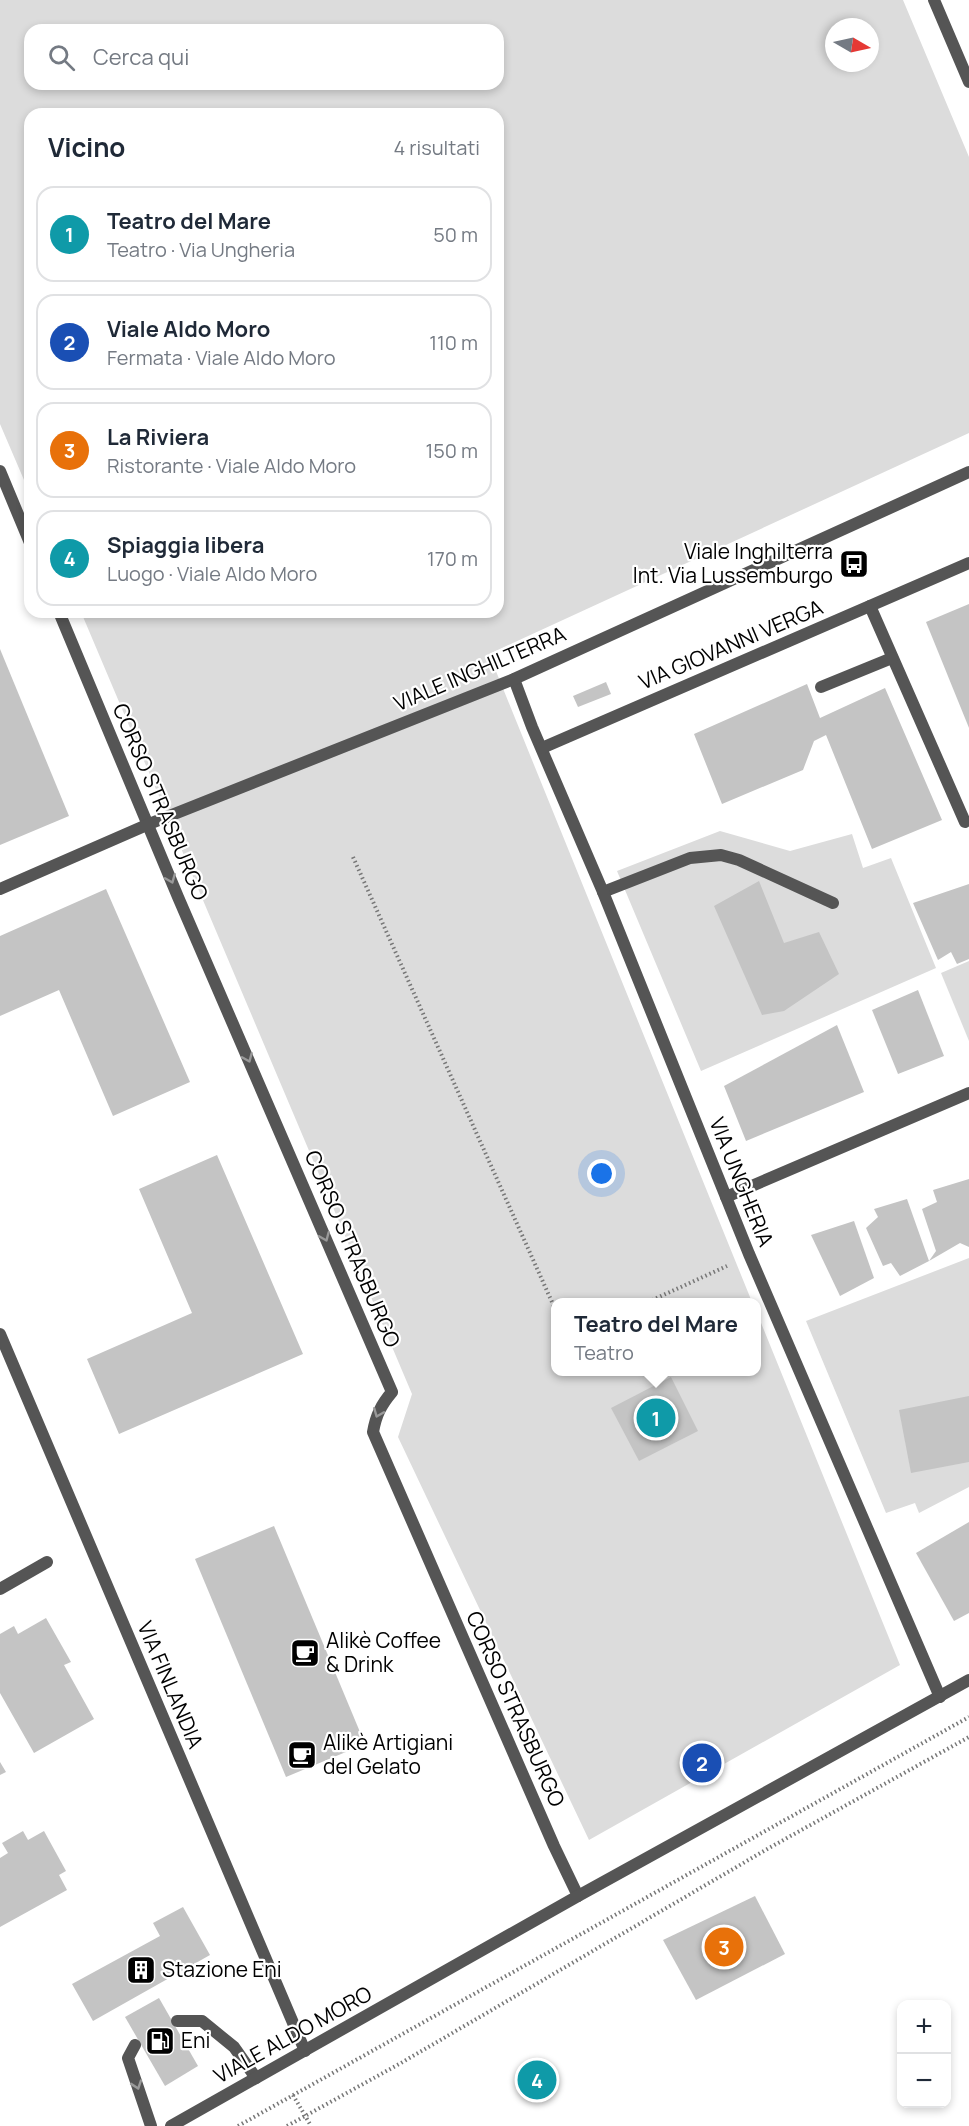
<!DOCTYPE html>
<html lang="it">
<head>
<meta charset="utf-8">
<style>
	:root { --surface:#fff; --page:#f2f2f3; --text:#1f2937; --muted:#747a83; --line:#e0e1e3; --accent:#ea580c }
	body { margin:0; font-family:Manrope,sans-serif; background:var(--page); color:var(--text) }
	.controls { position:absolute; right:18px; bottom:18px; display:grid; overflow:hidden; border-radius:12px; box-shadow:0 3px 9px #0003 }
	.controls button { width:54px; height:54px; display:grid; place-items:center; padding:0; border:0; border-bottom:2px solid var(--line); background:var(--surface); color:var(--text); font:30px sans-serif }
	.compass { position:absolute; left:825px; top:18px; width:54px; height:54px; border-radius:50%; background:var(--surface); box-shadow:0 3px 9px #0003; rotate:99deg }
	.you { position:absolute; left:602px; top:1174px; width:21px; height:21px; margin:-15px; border:4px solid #fff; border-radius:50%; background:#1a73e8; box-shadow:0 0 0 9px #1a73e833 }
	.badge { display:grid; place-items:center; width:39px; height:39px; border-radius:50%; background:var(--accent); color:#fff; font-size:20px; font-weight:700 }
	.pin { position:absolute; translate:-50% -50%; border:3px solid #fff; box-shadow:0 2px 6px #0006 }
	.popup { position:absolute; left:551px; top:1298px; width:210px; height:78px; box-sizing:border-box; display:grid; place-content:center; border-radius:12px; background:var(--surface); filter:drop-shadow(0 2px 4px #0005); font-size:20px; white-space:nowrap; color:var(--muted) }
	.popup b { font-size:22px; color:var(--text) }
	.popup::after { content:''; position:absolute; left:50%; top:100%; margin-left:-12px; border:12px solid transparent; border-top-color:var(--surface) }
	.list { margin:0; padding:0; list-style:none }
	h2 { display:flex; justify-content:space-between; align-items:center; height:78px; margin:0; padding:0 24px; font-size:26px }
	h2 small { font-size:20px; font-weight:400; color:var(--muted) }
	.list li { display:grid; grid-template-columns:39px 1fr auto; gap:18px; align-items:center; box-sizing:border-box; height:96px; margin:0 12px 12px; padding:0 12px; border:2px solid var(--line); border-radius:18px }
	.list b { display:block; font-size:22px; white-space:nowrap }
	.list p { margin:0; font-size:20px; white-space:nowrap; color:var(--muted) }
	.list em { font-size:20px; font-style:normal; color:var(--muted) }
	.icon { flex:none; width:33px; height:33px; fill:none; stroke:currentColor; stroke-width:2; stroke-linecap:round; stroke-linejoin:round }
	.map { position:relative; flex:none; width:969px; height:2126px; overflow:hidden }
	.search { position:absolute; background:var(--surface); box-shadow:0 3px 9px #0003; left:24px; top:24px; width:480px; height:66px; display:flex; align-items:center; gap:15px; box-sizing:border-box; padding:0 21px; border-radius:18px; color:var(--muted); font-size:22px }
	.panel { position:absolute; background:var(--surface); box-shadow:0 3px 9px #0003; left:24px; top:108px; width:480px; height:510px; border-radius:18px }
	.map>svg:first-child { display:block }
	.green { fill:#dcdcdc; fill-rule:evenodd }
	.building { fill:#c4c4c4 }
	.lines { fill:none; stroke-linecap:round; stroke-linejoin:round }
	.path { stroke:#777; stroke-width:4; stroke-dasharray:1.5 3; stroke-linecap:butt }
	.service { stroke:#555; stroke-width:12 }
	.minor { stroke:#555; stroke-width:12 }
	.tertiary { stroke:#555; stroke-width:12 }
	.oneway { stroke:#999 }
	.labels { text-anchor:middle; stroke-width:4.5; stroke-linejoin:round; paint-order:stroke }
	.poi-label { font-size:21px; fill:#000; stroke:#fff; text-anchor:start }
	.street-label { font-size:21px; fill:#000; stroke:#fff }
</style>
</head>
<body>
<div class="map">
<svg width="969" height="2126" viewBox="0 0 969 2126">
	<rect width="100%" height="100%" fill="#fff"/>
	<g class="green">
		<path d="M 0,0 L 903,0 L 969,157 L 969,433 L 489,654 L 752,1302 L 556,1302 L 556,1372 L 756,1372 L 757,1313 L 900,1665 L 589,1840 L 398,1437 L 412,1394 L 81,612 L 498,612 L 498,114 L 30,114 L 30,494 L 0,424 ZM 834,27 L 870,27 L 870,63 L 834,63 ZM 30,30 L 498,30 L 498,84 L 30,84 Z"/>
		<path d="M 720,831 L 790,851 L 852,834 L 863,868 L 891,858 L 936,968 L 701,1071 L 617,871 Z"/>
		<path d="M 969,961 L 969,1041 L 941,973 Z"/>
		<path d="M 969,1258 L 969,1487 L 919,1513 L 915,1503 L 886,1513 L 806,1321 Z"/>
	</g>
	<g class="building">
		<path d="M 969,604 L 969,728 L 926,622 Z"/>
		<path d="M 0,649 L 69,816 L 0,845 Z"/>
		<path d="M 606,682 L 611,694 L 578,707 L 573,696 Z"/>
		<path d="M 807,684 L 820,718 L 885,688 L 942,820 L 872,849 L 826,735 L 814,741 L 803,770 L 722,804 L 694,734 Z"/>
		<path d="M 759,881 L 784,943 L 819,932 L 839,974 L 784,1011 L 762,1015 L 714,906 Z"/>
		<path d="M 969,884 L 969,959 L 957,964 L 951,952 L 938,960 L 913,903 Z"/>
		<path d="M 106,889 L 190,1082 L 113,1116 L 59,990 L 0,1016 L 0,936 Z"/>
		<path d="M 918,990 L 944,1056 L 898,1074 L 872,1010 Z"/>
		<path d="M 837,1025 L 864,1092 L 746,1141 L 724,1086 Z"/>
		<path d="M 217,1155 L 303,1354 L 119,1434 L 87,1359 L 192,1313 L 139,1189 Z"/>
		<path d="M 969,1179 L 969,1247 L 960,1243 L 929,1261 L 900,1276 L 891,1263 L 883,1266 L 866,1228 L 878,1217 L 874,1209 L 907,1199 L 929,1261 L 936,1251 L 922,1209 L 937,1202 L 933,1190 Z"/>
		<path d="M 854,1221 L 874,1278 L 840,1296 L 811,1235 Z"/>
		<path d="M 671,1377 L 698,1431 L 639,1461 L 611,1408 Z"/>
		<path d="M 969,1396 L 969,1462 L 911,1473 L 899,1410 Z"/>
		<path d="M 969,1522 L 969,1613 L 954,1621 L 916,1553 Z"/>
		<path d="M 274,1526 L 365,1744 L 286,1777 L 195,1559 Z"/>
		<path d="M 46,1618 L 71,1662 L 64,1665 L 94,1719 L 34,1753 L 0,1693 L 0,1634 L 14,1626 L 18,1634 Z"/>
		<path d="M 0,1762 L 6,1772 L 0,1775 Z"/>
		<path d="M 23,1831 L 28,1840 L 44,1831 L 66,1871 L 59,1875 L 67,1890 L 0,1927 L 0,1858 L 8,1853 L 2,1843 Z"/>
		<path d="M 755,1896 L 785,1954 L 696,2000 L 663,1940 Z"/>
		<path d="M 183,1907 L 210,1955 L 93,2021 L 72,1984 L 160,1936 L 153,1923 Z"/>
		<path d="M 159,1998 L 198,2066 L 165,2086 L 125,2017 Z"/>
	</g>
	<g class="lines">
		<g class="path">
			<path d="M 353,857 L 556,1311"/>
			<path d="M 648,1302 L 727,1266"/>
			<path d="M 293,2095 L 311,2126"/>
			<path d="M 238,2126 L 969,1717"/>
			<path d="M 287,2126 L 401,2063 L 769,1848 L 969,1737"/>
		</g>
		<g class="service">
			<path d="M 870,606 L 965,822"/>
			<path d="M 821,687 L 892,658"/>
			<path d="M 603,892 L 690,858 L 721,855 L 739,860 L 833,903"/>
			<path d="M 177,2021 L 202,2021 L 234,2047 L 256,2078"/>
			<path d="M 135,2045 L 128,2058 L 151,2126"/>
		</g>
		<g class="minor">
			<path d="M 934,0 L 969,82"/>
			<path d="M 0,471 L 30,543"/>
			<path d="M 59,612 L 178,897 L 392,1392 C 381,1405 376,1415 373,1432 L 554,1846 L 578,1896"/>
			<path d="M 514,679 L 532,727 L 603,892 L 749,1254 L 940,1697"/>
			<path d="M 542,748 L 969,563"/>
			<path d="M 0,889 L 149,824 L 514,679 L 969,472"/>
			<path d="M 726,1197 L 969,1093"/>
			<path d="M 0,1334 L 305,2051"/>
			<path d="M 0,1589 L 47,1562"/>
		</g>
		<path class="tertiary" d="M 171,2126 L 578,1896 L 969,1680"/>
	</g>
	<defs><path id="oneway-chevron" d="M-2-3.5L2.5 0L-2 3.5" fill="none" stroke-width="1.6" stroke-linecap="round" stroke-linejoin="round" transform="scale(1.5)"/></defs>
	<g class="oneway">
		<use href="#oneway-chevron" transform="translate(171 879) rotate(68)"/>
		<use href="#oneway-chevron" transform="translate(248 1058) rotate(67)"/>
		<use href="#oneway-chevron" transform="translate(325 1237) rotate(67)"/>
		<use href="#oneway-chevron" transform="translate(378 1413) rotate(112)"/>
		<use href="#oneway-chevron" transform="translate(137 2085) rotate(71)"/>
	</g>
	<defs>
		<g id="bus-square" transform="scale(1.5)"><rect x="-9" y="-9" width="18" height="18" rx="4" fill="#000" stroke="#fff"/><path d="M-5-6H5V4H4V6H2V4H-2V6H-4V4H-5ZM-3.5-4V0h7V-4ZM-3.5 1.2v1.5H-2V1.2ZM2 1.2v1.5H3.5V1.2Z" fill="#fff"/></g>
		<g id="cafe-square" transform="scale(1.5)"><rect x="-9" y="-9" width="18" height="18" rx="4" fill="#000" stroke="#fff"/><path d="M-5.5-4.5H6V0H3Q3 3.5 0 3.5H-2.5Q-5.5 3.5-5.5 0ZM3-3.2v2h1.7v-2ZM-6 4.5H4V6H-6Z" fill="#fff"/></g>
		<g id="building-square" transform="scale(1.5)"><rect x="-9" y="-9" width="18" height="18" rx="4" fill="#000" stroke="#fff"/><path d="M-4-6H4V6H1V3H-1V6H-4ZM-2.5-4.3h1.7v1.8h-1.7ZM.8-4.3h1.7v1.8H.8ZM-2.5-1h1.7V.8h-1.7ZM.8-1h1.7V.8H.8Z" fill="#fff"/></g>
		<g id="fuel-square" transform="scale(1.5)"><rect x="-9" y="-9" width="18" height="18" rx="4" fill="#000" stroke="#fff"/><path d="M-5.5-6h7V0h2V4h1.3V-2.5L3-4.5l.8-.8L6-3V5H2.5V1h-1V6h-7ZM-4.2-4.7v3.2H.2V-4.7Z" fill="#fff"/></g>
	</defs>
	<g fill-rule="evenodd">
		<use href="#bus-square" x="854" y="564"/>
		<use href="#cafe-square" x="305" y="1653"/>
		<use href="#cafe-square" x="302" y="1755"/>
		<use href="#building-square" x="141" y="1970"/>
		<use href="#fuel-square" x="160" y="2041"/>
	</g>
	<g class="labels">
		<g class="poi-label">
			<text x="833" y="559" text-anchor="end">Viale Inghilterra<tspan x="833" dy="24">Int. Via Lussemburgo</tspan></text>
			<text x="326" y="1648">Alikè Coffee<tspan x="326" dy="24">&amp; Drink</tspan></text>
			<text x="323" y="1750">Alikè Artigiani<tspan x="323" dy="24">del Gelato</tspan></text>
			<text x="162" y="1977">Stazione Eni</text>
			<text x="181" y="2048">Eni</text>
		</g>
		<g class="street-label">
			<text transform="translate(731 645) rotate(-23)" y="7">VIA GIOVANNI VERGA</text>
			<text transform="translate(480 669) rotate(-23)" y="7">VIALE INGHILTERRA</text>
			<text transform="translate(160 802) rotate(67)" y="7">CORSO STRASBURGO</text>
			<text transform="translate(741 1182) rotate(68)" y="7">VIA UNGHERIA</text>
			<text transform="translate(352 1249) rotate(67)" y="7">CORSO STRASBURGO</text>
			<text transform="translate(170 1685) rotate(67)" y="7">VIA FINLANDIA</text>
			<text transform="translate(515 1709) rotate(66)" y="7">CORSO STRASBURGO</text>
			<text transform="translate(293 2035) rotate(-29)" y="7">VIALE ALDO MORO</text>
		</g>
	</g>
</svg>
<div class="controls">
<button>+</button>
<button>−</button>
</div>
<svg class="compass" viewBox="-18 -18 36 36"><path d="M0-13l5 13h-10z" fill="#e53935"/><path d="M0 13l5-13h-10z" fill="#747a83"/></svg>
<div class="you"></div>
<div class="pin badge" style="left:656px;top:1418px;background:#0f9aa8">1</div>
<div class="popup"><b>Teatro del Mare</b>Teatro</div>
<div class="pin badge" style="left:702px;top:1763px;background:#1a4fb4">2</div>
<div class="pin badge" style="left:724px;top:1947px;background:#e8710a">3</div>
<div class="pin badge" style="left:537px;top:2080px;background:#0f9aa8">4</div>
<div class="search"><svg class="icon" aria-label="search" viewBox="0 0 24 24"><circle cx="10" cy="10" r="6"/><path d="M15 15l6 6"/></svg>Cerca qui</div>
<section class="panel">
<h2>Vicino<small>4 risultati</small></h2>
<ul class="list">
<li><span class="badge" style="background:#0f9aa8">1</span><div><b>Teatro del Mare</b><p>Teatro · Via Ungheria</p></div><em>50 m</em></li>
<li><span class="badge" style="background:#1a4fb4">2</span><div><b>Viale Aldo Moro</b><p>Fermata · Viale Aldo Moro</p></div><em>110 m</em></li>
<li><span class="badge" style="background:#e8710a">3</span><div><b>La Riviera</b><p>Ristorante · Viale Aldo Moro</p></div><em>150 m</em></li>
<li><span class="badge" style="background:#0f9aa8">4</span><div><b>Spiaggia libera</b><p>Luogo · Viale Aldo Moro</p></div><em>170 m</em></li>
</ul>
</section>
</div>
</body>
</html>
